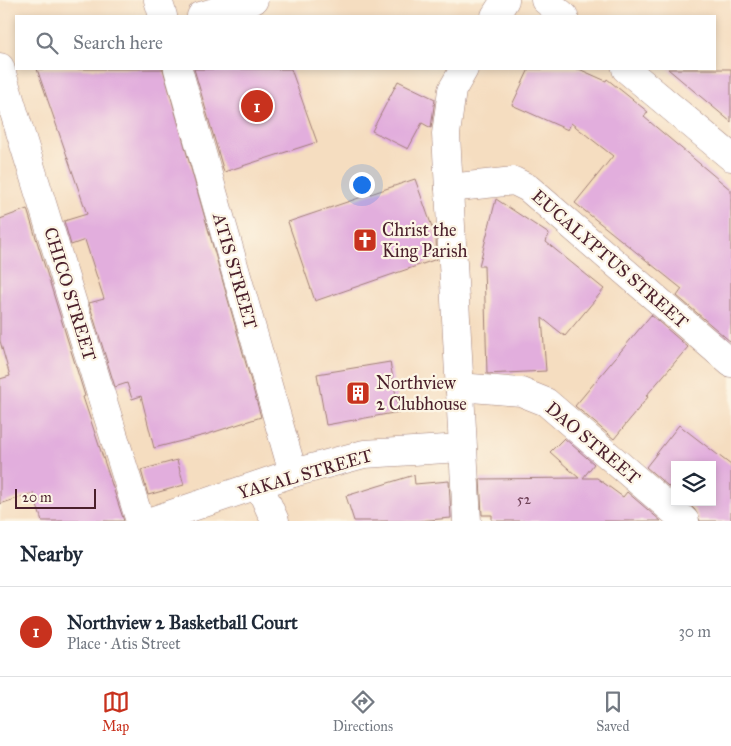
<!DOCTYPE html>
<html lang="en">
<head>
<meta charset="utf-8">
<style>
	:root { --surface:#fff; --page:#f6f6f7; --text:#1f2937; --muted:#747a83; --line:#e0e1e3; --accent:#c8321e }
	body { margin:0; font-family:"IM FELL Great Primer",serif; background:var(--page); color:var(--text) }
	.controls { position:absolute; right:15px; bottom:15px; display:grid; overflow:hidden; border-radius:0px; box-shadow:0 2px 8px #0003 }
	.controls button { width:45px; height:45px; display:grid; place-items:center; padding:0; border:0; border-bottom:1px solid var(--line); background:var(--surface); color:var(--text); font:25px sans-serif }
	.scale { position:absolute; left:15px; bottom:12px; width:81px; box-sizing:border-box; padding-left:5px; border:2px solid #4a1f2b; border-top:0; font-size:14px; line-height:18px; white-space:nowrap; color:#4a1f2b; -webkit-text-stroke:4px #fcf5e5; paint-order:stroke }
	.you { position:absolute; left:361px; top:184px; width:18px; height:18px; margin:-12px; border:4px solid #fff; border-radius:50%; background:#1a73e8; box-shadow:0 0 0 8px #1a73e833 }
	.badge { display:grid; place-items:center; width:32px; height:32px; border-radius:50%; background:var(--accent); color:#fff; font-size:16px; font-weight:700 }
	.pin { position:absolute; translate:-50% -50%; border:2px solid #fff; box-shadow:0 1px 5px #0006 }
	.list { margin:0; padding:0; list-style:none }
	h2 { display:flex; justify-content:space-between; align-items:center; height:65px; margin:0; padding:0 20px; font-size:21px }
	h2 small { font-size:16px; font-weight:400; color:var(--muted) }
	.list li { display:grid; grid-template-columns:32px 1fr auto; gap:15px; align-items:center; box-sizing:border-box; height:90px; padding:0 20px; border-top:1px solid var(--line) }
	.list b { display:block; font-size:19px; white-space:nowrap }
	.list p { margin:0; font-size:16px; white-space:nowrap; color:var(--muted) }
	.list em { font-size:16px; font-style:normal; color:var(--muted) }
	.icon { flex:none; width:28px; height:28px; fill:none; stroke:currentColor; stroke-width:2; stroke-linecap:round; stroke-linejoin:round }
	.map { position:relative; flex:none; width:731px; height:521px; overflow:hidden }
	.search { position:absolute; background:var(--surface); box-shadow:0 2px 8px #0003; left:15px; right:15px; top:15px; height:55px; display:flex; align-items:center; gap:12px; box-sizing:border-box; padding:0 18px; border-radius:0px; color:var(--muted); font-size:19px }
	.sheet { height:155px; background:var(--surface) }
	nav { display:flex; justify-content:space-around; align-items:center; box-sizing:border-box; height:70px; border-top:1px solid var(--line); background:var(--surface); font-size:14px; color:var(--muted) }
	nav a { display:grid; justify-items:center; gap:2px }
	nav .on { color:var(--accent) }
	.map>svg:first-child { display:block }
	.building { fill:#e2aedd }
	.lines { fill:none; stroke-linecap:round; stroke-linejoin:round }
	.minor-casing { stroke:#a07e76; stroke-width:29 }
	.minor { stroke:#fff; stroke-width:28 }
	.labels { text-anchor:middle; stroke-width:4.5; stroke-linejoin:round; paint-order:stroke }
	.number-label { font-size:15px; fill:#704358 }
	.poi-label { font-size:18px; fill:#4a1f2b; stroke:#fcf5e5; text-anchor:start }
	.street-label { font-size:18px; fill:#4a1f2b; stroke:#fcf5e5 }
</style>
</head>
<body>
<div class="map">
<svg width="731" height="521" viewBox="0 0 731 521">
	<rect width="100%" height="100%" fill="#fcf5e5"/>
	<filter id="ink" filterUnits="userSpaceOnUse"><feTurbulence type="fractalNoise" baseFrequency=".02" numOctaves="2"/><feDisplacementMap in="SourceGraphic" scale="10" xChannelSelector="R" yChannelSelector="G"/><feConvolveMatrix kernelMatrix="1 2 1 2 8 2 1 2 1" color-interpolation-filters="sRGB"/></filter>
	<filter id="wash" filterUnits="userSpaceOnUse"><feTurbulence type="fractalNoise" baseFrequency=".0096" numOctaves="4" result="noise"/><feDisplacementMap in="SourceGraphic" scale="20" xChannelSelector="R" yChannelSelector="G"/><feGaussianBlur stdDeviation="1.12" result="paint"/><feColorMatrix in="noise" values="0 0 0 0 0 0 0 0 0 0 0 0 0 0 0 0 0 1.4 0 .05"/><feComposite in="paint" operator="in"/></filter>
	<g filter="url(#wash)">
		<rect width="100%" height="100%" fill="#f5ddc0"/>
		<g id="blocks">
			<g class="building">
				<path d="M 37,69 L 163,69 L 261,417 L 205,435 L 154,448 L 141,396 L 132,399 L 127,383 L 115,387 L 89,303 L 104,299 L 85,240 L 71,245 L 64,221 L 87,214 Z"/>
				<path d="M 194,69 L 291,69 L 317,142 L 224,172 Z"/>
				<path d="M 529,69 L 579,69 L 606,81 L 607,79 L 648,112 L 644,117 L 731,190 L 731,342 L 677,296 L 682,289 L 575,203 L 613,156 L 571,123 L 568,130 L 512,105 Z"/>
				<path d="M 668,69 L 731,69 L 731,122 L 694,91 Z"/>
				<path d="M 398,81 L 435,99 L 431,128 L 422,123 L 408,149 L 372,131 Z"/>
				<path d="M 415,179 L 436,238 L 437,259 L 315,301 L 288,222 Z"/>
				<path d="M 496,199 L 549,234 L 546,242 L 604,289 L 565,336 L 542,318 L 546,371 L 487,374 L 484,266 L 479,266 Z"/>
				<path d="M 27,209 L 85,396 L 83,397 L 124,521 L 42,521 L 33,493 L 0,504 L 0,379 L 10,376 L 0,341 L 0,219 Z"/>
				<path d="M 651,315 L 688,347 L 646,396 L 648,397 L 614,439 L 575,406 Z"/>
				<path d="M 390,362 L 399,412 L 326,425 L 317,374 Z"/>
				<path d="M 679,425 L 731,465 L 731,521 L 700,521 L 695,510 L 687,502 L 712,502 L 712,465 L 675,465 L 675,492 L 646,467 Z"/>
				<path d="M 564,438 L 594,464 L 583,478 L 597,478 L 623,497 L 627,492 L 661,521 L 492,521 L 492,515 L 482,515 L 480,479 L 579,478 L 550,452 Z"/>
				<path d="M 177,460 L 184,485 L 148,495 L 141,470 Z"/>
				<path d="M 414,475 L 415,484 L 449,481 L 451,518 L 418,521 L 354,521 L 346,496 Z"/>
			</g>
		</g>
	</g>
	<g filter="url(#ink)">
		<use href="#blocks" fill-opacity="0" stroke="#a07e76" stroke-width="1"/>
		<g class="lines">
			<g class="minor-casing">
				<g id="minor">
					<path d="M 158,0 L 163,16"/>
					<path d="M 545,0 L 564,16"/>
					<path d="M 201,16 L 254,0"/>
					<path d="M 495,16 L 505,0"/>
					<path d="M 0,67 L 140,521"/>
					<path d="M 178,69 L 293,473"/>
					<path d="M 464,69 L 452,90 L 446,134 L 467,521"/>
					<path d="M 626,69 L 731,157"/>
					<path d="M 449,188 L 514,181 L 528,188 L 731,363"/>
					<path d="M 459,387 L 521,392 L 546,402 L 685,521"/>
					<path d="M 259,485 L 275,521"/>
					<path d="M 151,521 L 293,473 L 364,454 L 462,448"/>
				</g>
			</g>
			<use href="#minor" class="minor"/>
		</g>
	</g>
	<defs>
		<g id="church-square" transform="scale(1.25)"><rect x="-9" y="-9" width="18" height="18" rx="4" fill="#c8321e" stroke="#fcf5e5"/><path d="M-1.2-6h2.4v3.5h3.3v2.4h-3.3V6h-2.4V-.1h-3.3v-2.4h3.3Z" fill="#fff"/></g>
		<g id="building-square" transform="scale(1.25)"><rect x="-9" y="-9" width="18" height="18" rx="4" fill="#c8321e" stroke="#fcf5e5"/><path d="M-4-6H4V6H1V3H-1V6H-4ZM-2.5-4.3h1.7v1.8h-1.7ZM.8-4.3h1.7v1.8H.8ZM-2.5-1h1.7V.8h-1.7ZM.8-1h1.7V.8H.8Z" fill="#fff"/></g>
	</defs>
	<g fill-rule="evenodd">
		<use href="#church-square" x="365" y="240"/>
		<use href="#building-square" x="358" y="393"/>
	</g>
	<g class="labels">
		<g class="number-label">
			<text x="524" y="504">52</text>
		</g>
		<g class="poi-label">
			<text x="382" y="236">Christ the<tspan x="382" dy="21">King Parish</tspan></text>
			<text x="376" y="389">Northview<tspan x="376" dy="21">2 Clubhouse</tspan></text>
		</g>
		<g class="street-label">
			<text transform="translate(610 259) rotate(41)" y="6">EUCALYPTUS STREET</text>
			<text transform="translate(235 271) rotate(74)" y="6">ATIS STREET</text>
			<text transform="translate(70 294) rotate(73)" y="6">CHICO STREET</text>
			<text transform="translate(593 443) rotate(40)" y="6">DAO STREET</text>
			<text transform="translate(305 474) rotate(-16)" y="6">YAKAL STREET</text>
		</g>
	</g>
</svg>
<div class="controls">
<button><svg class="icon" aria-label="layers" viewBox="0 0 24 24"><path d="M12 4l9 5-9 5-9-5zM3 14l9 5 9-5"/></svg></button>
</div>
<div class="scale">20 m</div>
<div class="you"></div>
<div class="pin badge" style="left:257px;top:106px">1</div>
<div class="search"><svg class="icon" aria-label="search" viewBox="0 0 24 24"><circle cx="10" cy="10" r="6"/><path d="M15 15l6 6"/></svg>Search here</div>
</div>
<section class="sheet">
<h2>Nearby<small></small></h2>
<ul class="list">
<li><span class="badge">1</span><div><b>Northview 2 Basketball Court</b><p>Place · Atis Street</p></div><em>30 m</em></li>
</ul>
</section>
<nav>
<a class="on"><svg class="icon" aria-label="map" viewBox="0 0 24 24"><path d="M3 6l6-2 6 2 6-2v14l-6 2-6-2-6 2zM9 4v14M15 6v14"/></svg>Map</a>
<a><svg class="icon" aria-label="directions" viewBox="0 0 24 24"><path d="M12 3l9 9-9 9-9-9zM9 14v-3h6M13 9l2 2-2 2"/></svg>Directions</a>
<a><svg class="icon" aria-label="saved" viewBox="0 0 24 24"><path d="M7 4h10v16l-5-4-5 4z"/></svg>Saved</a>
</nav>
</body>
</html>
